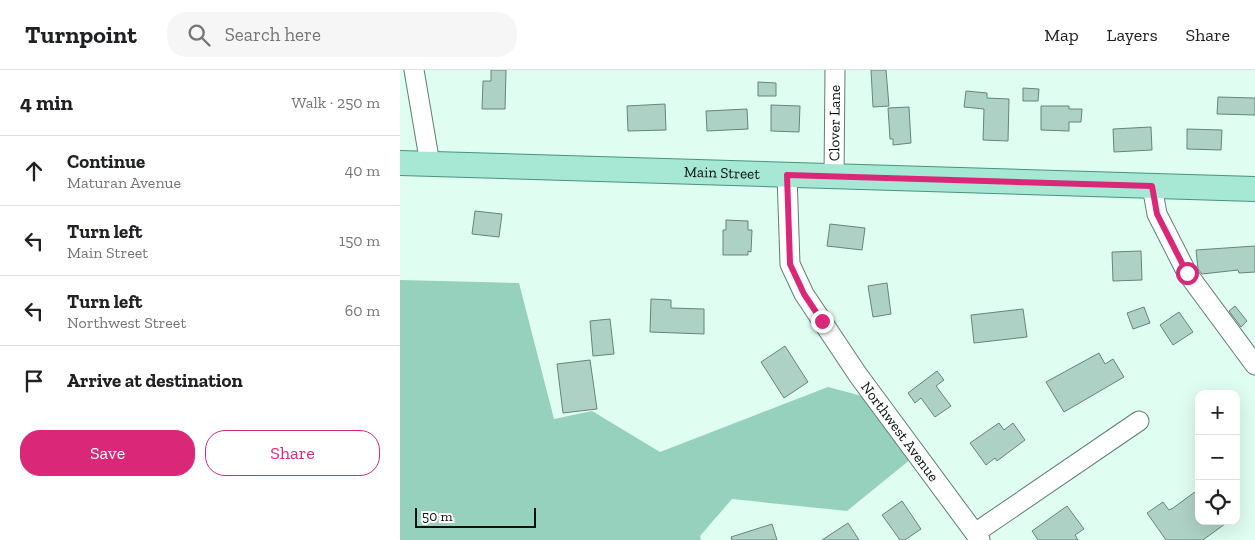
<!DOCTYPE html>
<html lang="en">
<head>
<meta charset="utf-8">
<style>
	:root { --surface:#fff; --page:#f6f6f6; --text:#202124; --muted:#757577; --line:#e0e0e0; --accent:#db2777 }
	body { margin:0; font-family:"Zilla Slab",serif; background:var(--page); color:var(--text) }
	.controls { position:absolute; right:15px; bottom:15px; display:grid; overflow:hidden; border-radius:10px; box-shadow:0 5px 20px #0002 }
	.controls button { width:45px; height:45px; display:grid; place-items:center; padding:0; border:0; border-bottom:1px solid var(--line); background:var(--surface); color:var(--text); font:25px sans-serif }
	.scale { position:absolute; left:15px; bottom:12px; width:121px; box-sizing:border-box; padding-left:5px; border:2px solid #06130f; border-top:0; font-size:14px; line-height:18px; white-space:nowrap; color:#06130f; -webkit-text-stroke:4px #fff; paint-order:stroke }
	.stop { position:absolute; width:15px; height:15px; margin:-11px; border:4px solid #db2777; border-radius:50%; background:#fff }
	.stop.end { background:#db2777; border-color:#fff; box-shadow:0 1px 5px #0008 }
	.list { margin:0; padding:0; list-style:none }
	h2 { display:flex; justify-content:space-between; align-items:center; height:65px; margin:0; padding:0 20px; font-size:21px }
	h2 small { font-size:16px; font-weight:400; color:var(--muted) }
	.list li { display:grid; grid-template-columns:32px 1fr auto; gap:15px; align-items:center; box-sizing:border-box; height:70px; padding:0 20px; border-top:1px solid var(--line) }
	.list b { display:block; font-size:19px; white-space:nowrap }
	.list p { margin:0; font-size:16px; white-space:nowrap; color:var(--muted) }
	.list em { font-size:16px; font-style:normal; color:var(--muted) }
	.actions { display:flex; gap:10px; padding:15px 20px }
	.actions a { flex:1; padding:11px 0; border:1px solid var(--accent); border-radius:20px; text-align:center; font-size:18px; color:var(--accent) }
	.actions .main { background:var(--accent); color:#fff }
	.icon { flex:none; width:28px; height:28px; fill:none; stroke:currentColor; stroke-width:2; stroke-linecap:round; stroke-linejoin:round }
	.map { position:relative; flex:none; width:855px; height:470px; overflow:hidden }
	header { display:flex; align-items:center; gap:30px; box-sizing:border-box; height:70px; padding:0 25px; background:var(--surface); border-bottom:1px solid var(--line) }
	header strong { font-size:24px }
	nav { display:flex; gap:28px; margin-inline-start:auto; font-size:18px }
	.search { width:350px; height:45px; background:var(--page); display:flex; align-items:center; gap:12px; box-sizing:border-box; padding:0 18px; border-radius:20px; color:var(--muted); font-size:19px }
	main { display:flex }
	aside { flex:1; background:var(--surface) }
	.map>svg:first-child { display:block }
	.forest { fill:#95d1bd }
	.building { fill:#aed1c5; stroke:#64867a }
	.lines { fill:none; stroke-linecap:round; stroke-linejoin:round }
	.minor-casing { stroke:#5e7f74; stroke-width:21 }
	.major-casing { stroke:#48937d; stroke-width:26 }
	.minor { stroke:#fff; stroke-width:19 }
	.major { stroke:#a6e8d4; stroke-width:24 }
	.route { stroke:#db2777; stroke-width:6 }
	.labels { text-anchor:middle; stroke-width:4.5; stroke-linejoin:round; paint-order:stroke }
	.street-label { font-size:15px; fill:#06130f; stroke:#fff }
</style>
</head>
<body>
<header>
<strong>Turnpoint</strong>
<div class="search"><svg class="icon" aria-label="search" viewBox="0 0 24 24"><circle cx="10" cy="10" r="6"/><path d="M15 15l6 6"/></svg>Search here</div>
<nav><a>Map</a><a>Layers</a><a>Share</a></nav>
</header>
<main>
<aside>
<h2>4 min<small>Walk · 250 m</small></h2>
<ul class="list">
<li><svg class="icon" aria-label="ahead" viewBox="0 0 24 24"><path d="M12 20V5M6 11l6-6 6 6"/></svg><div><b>Continue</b><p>Maturan Avenue</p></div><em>40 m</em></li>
<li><svg class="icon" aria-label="left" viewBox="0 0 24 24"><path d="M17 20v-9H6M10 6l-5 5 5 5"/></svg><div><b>Turn left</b><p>Main Street</p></div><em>150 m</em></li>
<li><svg class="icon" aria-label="left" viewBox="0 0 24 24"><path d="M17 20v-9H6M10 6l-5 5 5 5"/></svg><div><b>Turn left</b><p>Northwest Street</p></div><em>60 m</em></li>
<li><svg class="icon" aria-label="arrive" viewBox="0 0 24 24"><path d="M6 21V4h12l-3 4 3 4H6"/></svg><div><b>Arrive at destination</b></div></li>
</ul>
<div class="actions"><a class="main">Save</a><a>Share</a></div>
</aside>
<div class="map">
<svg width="855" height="470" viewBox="0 0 855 470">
	<rect width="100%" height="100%" fill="#e0fdf2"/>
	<path class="forest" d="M 0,210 L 119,213 L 154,349 L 192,341 L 260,382 L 428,317 L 477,330 L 517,384 L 447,441 L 332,429 L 300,466 L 301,470 L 0,470 Z"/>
	<g class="building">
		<path d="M 91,0 L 106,0 L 105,39 L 82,39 L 83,11 L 91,11 Z"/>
		<path d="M 471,0 L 486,0 L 489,36 L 473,37 Z"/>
		<path d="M 358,12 L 376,13 L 376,26 L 358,26 Z"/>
		<path d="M 623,18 L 639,19 L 638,31 L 623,31 Z"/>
		<path d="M 566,21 L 587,23 L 587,28 L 609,29 L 608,71 L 583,70 L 584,39 L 564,37 Z"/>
		<path d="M 818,27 L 855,28 L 855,45 L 817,44 Z"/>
		<path d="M 265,34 L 266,60 L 228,61 L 227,36 Z"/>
		<path d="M 371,35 L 400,36 L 399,62 L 371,61 Z"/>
		<path d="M 641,36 L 669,36 L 669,39 L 682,39 L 681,52 L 669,52 L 669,61 L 641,60 Z"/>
		<path d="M 509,37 L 511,73 L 493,75 L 493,69 L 490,69 L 488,38 Z"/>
		<path d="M 347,39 L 348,59 L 307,61 L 306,41 Z"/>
		<path d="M 751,57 L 752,80 L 714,82 L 713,59 Z"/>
		<path d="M 787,59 L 822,60 L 821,80 L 787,79 Z"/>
		<path d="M 75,141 L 102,144 L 99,167 L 72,164 Z"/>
		<path d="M 326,150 L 348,151 L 348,160 L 352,160 L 351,182 L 348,181 L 348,185 L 323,185 L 323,160 L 326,160 Z"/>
		<path d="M 430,154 L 465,158 L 462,180 L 427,176 Z"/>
		<path d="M 855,176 L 855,202 L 839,203 L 838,200 L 802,204 L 798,199 L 796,180 Z"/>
		<path d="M 741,181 L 742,210 L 713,211 L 712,182 Z"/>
		<path d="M 487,213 L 491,244 L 473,247 L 468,216 Z"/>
		<path d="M 251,229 L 271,230 L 271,238 L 304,239 L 304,264 L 250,262 Z"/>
		<path d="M 835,236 L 847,251 L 841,257 L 829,241 Z"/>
		<path d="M 744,237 L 750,253 L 733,259 L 727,243 Z"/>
		<path d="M 623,239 L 627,267 L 574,273 L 571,245 Z"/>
		<path d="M 779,242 L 793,262 L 773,275 L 760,255 Z"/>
		<path d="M 210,249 L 214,284 L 193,286 L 190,251 Z"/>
		<path d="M 385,276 L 408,312 L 384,328 L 361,292 Z"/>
		<path d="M 699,283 L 705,294 L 713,289 L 724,307 L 664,342 L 646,312 Z"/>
		<path d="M 190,290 L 197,339 L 163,343 L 157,294 Z"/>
		<path d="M 537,301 L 544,310 L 536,316 L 551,336 L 535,347 L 521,328 L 515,333 L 508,323 Z"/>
		<path d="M 599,353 L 604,360 L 613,353 L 625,370 L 597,391 L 595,388 L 586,395 L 570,373 Z"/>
		<path d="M 799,419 L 799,451 L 829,451 L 803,470 L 766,470 L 747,443 L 763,432 L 769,440 L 773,438 Z"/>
		<path d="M 502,431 L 521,459 L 505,470 L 500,470 L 482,445 Z"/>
		<path d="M 667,436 L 684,459 L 675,465 L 678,470 L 638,470 L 632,461 Z"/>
		<path d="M 448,453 L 459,470 L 422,470 Z"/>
		<path d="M 372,454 L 377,470 L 332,470 L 331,467 Z"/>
	</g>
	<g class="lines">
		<g class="minor-casing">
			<g id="minor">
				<path d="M 14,0 L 30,94"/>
				<path id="s1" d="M 387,105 L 390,194 L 404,224 L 458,305 L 580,470"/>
				<path id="s2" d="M 434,107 L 435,0"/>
				<path d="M 752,116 L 757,144 L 787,203 L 855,295"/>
				<path d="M 575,463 L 739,351"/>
			</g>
		</g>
		<g class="major-casing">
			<g id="major">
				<path id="s3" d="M 0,93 L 855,119"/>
			</g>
		</g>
		<use href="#minor" class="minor"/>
		<use href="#major" class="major"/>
	</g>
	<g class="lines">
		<path class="route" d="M 422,251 L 404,224 L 390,194 L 387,105 L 752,116 L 757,144 L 787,203"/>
	</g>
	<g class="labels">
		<g class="street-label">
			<text dy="5" stroke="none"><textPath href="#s2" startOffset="54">Clover Lane</textPath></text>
			<text dy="5" stroke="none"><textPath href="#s3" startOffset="322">Main Street</textPath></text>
			<text dy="5" stroke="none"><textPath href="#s1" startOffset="290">Northwest Avenue</textPath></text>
		</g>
	</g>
</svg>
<div class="controls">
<button>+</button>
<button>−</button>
<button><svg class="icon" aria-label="locate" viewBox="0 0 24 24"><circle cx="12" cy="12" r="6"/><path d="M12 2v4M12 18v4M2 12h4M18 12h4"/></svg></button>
</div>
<div class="scale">50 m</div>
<div class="stop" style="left:787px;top:203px"></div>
<div class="stop end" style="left:422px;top:251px"></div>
</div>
</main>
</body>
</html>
